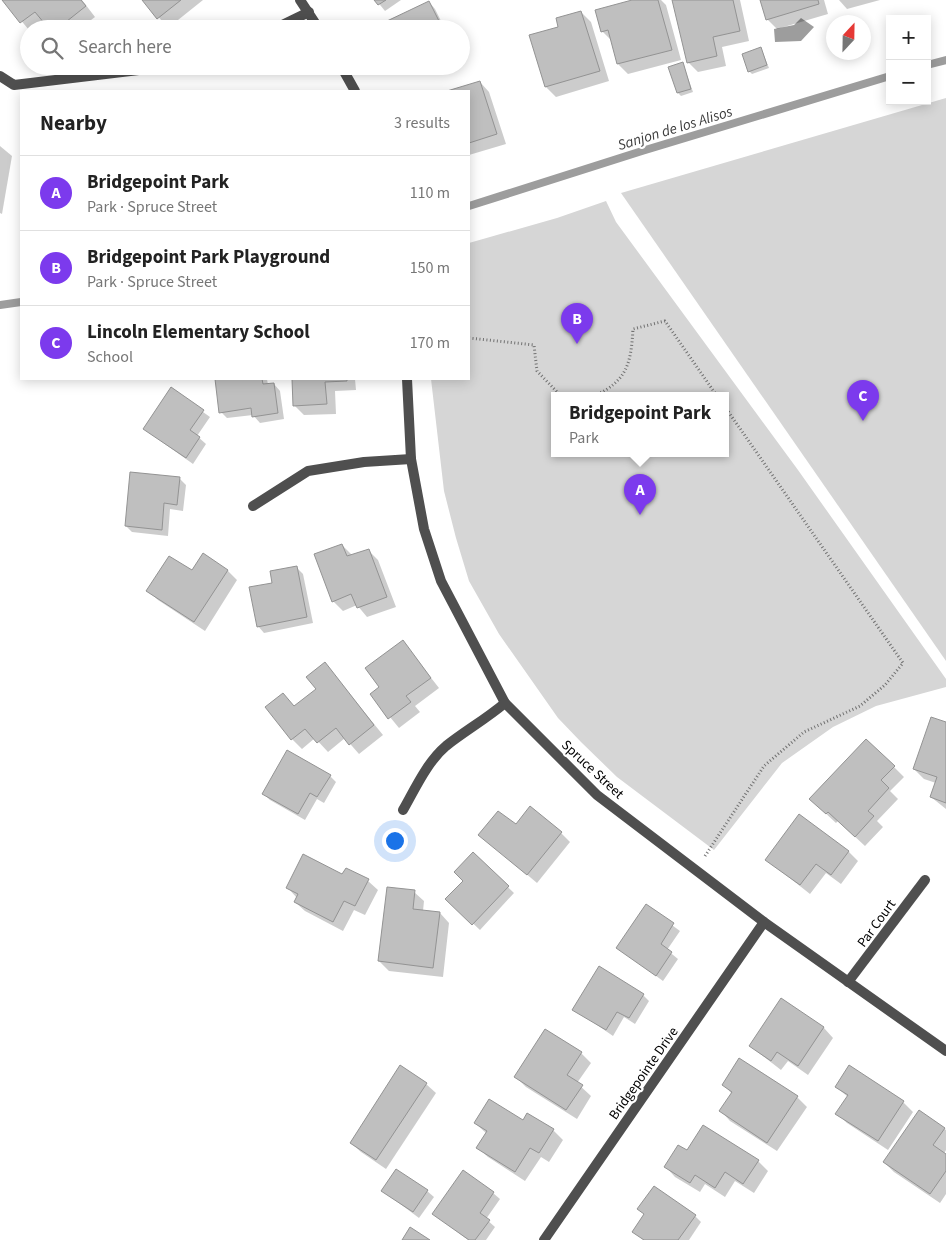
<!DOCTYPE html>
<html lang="en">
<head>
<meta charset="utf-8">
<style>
	:root { --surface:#fff; --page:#f2f2f2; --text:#222; --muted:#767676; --line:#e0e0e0; --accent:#7c3aed }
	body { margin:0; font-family:"Source Sans 3",sans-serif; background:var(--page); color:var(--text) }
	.controls { position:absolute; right:15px; top:15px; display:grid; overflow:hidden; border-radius:0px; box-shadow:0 2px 12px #0003 }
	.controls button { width:45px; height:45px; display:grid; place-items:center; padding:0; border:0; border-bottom:1px solid var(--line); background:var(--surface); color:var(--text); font:25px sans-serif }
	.compass { position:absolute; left:826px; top:15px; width:45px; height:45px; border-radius:50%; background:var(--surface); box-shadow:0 2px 12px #0003; rotate:22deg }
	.you { position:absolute; left:394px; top:840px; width:18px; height:18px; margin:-12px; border:4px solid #fff; border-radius:50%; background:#1a73e8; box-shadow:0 0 0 8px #1a73e833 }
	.badge { display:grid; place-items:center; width:32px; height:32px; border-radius:50%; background:var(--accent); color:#fff; font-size:16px; font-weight:700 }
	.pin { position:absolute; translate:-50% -41px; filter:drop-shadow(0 1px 2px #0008) }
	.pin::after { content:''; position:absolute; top:26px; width:18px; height:15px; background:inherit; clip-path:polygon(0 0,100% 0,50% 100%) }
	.popup { position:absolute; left:551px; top:392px; width:178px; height:65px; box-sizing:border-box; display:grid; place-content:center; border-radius:0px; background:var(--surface); filter:drop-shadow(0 1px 4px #0005); font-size:16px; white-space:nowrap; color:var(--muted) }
	.popup b { font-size:19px; color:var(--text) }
	.popup::after { content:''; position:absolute; left:50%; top:100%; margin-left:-10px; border:10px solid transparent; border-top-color:var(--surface) }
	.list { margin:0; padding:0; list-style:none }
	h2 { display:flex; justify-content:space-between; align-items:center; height:65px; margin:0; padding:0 20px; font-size:21px }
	h2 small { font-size:16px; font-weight:400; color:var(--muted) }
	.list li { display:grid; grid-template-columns:32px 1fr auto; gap:15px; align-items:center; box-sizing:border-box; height:75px; padding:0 20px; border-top:1px solid var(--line) }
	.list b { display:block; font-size:19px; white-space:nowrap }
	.list p { margin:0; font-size:16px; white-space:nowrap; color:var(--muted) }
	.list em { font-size:16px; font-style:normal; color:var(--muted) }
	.icon { flex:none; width:28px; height:28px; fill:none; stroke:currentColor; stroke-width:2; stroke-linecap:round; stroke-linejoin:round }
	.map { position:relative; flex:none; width:946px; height:1240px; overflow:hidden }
	.search { position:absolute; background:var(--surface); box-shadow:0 2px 12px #0003; left:20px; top:20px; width:450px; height:55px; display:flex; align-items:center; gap:12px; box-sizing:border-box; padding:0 18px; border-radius:28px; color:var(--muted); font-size:19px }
	.panel { position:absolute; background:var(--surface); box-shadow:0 2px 12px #0003; left:20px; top:90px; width:450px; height:290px; border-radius:0px }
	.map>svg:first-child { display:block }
	.green { fill:#d6d6d6; fill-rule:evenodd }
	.water { fill:#9d9d9d }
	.shadow { fill:#0003 }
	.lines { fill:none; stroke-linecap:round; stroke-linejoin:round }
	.stream { stroke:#9d9d9d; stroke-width:8 }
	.building { fill:#bfbfbf; stroke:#939393 }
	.path { stroke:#717171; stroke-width:3; stroke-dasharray:1 2.5; stroke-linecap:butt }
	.minor { stroke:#4f4f4f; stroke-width:10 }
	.labels { text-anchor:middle; stroke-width:4.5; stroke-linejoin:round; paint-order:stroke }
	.street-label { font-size:14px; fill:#000; stroke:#fff }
	.water-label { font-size:15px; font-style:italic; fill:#3e3e3e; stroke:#fff }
</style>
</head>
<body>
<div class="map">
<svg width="946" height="1240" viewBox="0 0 946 1240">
	<rect width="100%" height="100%" fill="#fff"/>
	<g class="green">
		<path d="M 946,98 L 946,661 L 621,193 Z"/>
		<path d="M 606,201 L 616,222 L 798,470 L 946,679 L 946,687 L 876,706 L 833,727 L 782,763 L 714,850 L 617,777 L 581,742 L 558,718 L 499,634 L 469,581 L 456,538 L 444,491 L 431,379 L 469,379 L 469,243 L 557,218 ZM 555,396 L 725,396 L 725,454 L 555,454 Z"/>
	</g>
	<path class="water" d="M 801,18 L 814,27 L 801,41 L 775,42 L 774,29 L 794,25 Z"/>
	<g class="shadow">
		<path d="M 4,0 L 82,0 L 95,17 L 79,29 L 50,29 L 45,21 L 35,29 L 29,30 Z"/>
		<path d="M 144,0 L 203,0 L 168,28 Z"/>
		<path d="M 376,0 L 401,0 L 385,11 Z"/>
		<path d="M 636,0 L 661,0 L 666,5 L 681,60 L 628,74 L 618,64 L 612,41 L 602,31 Z"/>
		<path d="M 674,0 L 740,0 L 749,41 L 722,47 L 726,66 L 698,72 L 688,62 Z"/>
		<path d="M 761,0 L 824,0 L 828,14 L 777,29 L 767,19 Z"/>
		<path d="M 839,0 L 880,0 L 847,9 Z"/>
		<path d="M 429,2 L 435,9 L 445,29 L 392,29 Z"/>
		<path d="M 581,12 L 591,22 L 609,81 L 556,97 L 546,87 L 531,36 L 560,28 Z"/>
		<path d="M 761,48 L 769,68 L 752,74 L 749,71 Z"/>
		<path d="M 683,64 L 693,92 L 681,96 L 678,93 Z"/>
		<path d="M 480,82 L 489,92 L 506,144 L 469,155 L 469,91 L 451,91 Z"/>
		<path d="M 0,146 L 12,156 L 2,214 L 0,213 Z"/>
		<path d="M 216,379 L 267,379 L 268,385 L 274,384 L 280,391 L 284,419 L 260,423 L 253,415 L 227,418 L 221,412 Z"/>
		<path d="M 293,379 L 355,379 L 356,390 L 335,391 L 336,414 L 304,415 L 294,405 Z"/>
		<path d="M 171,389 L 210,417 L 197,436 L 206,444 L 193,464 L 144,429 Z"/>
		<path d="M 179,478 L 186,485 L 183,511 L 170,509 L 168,536 L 132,532 L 126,526 Z"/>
		<path d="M 342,545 L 352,555 L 368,550 L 378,560 L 396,607 L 367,617 L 357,605 L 343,611 L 333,601 Z"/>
		<path d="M 203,555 L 228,571 L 237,580 L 205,631 L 158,600 L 148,591 L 192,572 Z"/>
		<path d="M 297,568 L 303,574 L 313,623 L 264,633 L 258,626 Z"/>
		<path d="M 403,642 L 439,688 L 415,706 L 420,712 L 399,728 L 372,695 L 381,687 Z"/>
		<path d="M 325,664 L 383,735 L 359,754 L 345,738 L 328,752 L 315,738 L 302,749 L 292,739 L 283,695 L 295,707 L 318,689 Z"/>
		<path d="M 946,723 L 946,809 L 931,797 L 936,783 L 924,779 L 914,769 Z"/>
		<path d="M 894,767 L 904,777 L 890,791 L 898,799 L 877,821 L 883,827 L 865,846 L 838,821 L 836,823 L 821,809 Z"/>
		<path d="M 330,776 L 336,782 L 324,803 L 317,799 L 305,820 L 270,800 L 263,793 Z"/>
		<path d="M 516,826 L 561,833 L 570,842 L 537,883 L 480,835 Z"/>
		<path d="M 849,852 L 858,861 L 841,884 L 826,873 L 810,894 L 767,860 Z"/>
		<path d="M 473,853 L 514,893 L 480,930 L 447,899 L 464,881 Z"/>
		<path d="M 343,876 L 368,881 L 378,890 L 365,915 L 354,910 L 343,931 L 305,911 L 295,902 L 297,898 L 287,887 Z"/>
		<path d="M 414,892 L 424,901 L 423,911 L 440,913 L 449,923 L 443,977 L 389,971 L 379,961 Z"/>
		<path d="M 646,906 L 680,931 L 667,950 L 678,959 L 663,981 L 618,948 Z"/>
		<path d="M 643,995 L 649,1001 L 635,1024 L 624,1017 L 613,1036 L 574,1009 Z"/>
		<path d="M 782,1000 L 824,1028 L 833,1038 L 808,1075 L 788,1061 L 781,1070 L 750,1046 Z"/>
		<path d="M 581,1053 L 591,1063 L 577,1083 L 591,1096 L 577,1119 L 526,1087 L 516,1077 Z"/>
		<path d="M 850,1067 L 903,1102 L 913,1112 L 888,1150 L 847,1123 L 837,1113 L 848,1097 L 836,1087 Z"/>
		<path d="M 426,1084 L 436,1093 L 386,1169 L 361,1152 L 351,1143 Z"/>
		<path d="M 723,1084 L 797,1097 L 807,1107 L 777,1151 L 730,1121 L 721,1111 L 732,1094 Z"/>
		<path d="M 919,1111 L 946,1130 L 946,1150 L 944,1154 L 946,1155 L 946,1194 L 940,1203 L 894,1172 L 884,1162 Z"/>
		<path d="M 523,1121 L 553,1130 L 563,1140 L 549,1162 L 541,1157 L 525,1181 L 488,1157 L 478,1148 L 487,1134 L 475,1123 Z"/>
		<path d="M 687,1151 L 758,1161 L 768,1171 L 754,1193 L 735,1181 L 725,1197 L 705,1184 L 700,1192 L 675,1177 L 666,1167 Z"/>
		<path d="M 383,1191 L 427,1191 L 434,1197 L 419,1218 Z"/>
		<path d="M 493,1193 L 500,1199 L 486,1219 L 495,1227 L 486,1240 L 468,1240 L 434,1214 Z"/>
		<path d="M 695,1216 L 701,1222 L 689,1240 L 643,1240 L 634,1231 Z"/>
	</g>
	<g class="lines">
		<g class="stream">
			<path d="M 927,65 L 946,60"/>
			<path d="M 469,206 L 642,151 L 890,76"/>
			<path d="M 0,305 L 21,302"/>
		</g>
	</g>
	<g class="building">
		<path d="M 2,0 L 81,0 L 86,6 L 57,29 L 49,29 L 35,12 L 20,23 Z"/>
		<path d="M 142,0 L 181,0 L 157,19 Z"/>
		<path d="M 374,0 L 386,0 L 378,5 Z"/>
		<path d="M 632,0 L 658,0 L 672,50 L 617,64 L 608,30 L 601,32 L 595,10 Z"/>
		<path d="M 672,0 L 733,0 L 740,31 L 713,37 L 717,56 L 687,63 Z"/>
		<path d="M 760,0 L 818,0 L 819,4 L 766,20 Z"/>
		<path d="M 429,1 L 443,29 L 390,29 L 387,21 Z"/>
		<path d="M 581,11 L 600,71 L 545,87 L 529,35 L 558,27 L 556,18 Z"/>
		<path d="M 761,47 L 767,65 L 748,72 L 742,54 Z"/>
		<path d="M 683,62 L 691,89 L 677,93 L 668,67 Z"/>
		<path d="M 480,81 L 497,134 L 469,143 L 469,91 L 447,91 Z"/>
		<path d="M 215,379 L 262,379 L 263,384 L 274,383 L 278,413 L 252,417 L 251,408 L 219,413 Z"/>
		<path d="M 292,379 L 347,379 L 347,381 L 325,382 L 327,404 L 293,406 Z"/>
		<path d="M 171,387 L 204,410 L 190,430 L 200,437 L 186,458 L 143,429 Z"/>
		<path d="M 130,472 L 180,477 L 177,505 L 164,503 L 162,530 L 125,526 Z"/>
		<path d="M 342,544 L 347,556 L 369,549 L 387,597 L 357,608 L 351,594 L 332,602 L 314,554 Z"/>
		<path d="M 203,553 L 228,570 L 194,622 L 146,591 L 169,556 L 192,570 Z"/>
		<path d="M 297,566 L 307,617 L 257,627 L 249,587 L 272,583 L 270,571 Z"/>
		<path d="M 403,640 L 431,678 L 406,696 L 411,702 L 388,719 L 370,694 L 379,687 L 365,668 Z"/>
		<path d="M 325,662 L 374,725 L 349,745 L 336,728 L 317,743 L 305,729 L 291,740 L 265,707 L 283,693 L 294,706 L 316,689 L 306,677 Z"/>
		<path d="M 931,717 L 946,722 L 946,803 L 930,797 L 937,777 L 913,769 Z"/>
		<path d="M 866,739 L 895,766 L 881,780 L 889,788 L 868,811 L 874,816 L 855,837 L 828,812 L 826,814 L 809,799 Z"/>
		<path d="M 287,750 L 331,775 L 317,797 L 310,793 L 298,814 L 262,794 Z"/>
		<path d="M 530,806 L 562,832 L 527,875 L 478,835 L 498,811 L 516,824 Z"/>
		<path d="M 799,814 L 849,851 L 831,875 L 816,864 L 800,885 L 765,860 Z"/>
		<path d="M 473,852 L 509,886 L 472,925 L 445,899 L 463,881 L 454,872 Z"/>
		<path d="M 303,854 L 342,874 L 346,868 L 369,879 L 355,906 L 344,901 L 333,922 L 294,902 L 298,894 L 286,888 Z"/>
		<path d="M 387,887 L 415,890 L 413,909 L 440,912 L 433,968 L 378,961 Z"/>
		<path d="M 646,904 L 674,923 L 661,944 L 672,952 L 656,976 L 616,948 Z"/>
		<path d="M 599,966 L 644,994 L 629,1018 L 617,1012 L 606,1030 L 572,1010 Z"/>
		<path d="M 781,998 L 824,1027 L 798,1066 L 777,1052 L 771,1061 L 749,1046 Z"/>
		<path d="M 545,1029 L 582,1052 L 567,1075 L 583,1085 L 566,1110 L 514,1077 Z"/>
		<path d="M 739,1058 L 798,1096 L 767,1143 L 719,1111 L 732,1092 L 722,1085 Z"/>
		<path d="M 400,1065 L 427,1083 L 376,1160 L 350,1143 Z"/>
		<path d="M 849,1065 L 904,1101 L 878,1141 L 835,1114 L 848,1095 L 835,1087 Z"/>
		<path d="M 489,1099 L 523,1120 L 527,1113 L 554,1129 L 539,1153 L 530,1148 L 515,1172 L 476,1148 L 487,1131 L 474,1123 Z"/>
		<path d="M 919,1110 L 945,1128 L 933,1145 L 946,1154 L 946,1171 L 930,1194 L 883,1162 Z"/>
		<path d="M 703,1125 L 759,1160 L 743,1184 L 725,1172 L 715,1188 L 695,1175 L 690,1183 L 664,1167 L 678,1145 L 687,1150 Z"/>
		<path d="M 396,1169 L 428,1190 L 413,1212 L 381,1191 Z"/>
		<path d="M 463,1170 L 494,1192 L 480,1213 L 490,1220 L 475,1240 L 469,1240 L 432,1214 Z"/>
		<path d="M 654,1186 L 696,1215 L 678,1240 L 644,1240 L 632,1232 L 644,1214 L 637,1209 Z"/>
		<path d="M 410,1227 L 430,1240 L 402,1240 Z"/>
	</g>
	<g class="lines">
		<g class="path">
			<path d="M 469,338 L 534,345 L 537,371 L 561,396"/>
			<path d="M 594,396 C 628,381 631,362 633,329 L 665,321 L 717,396"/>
			<path d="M 705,856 L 764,766 L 804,732 L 860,706 L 885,685 L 903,663 L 725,407"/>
		</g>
		<g class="minor">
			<path d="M 300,0 L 319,29"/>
			<path d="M 274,29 L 309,12"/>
			<path d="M 341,66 L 355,91"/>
			<path d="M 0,76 L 14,85 L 172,66"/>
			<path d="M 407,379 L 411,459 L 424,529 L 441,581 L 505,703 L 597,795 L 764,922 L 946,1051"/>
			<path d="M 253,506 L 308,471 L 364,462 L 411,459"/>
			<path d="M 403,810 C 415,789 427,762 446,746 C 465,731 486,719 505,703"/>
			<path d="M 848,982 L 925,880"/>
			<path d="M 544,1240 L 764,922"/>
		</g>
	</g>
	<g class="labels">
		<g class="street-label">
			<text transform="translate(593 769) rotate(43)" y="5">Spruce Street</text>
			<text transform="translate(876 923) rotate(-54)" y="5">Par Court</text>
			<text transform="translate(643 1073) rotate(-55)" y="5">Bridgepointe Drive</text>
		</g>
		<g class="water-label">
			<text transform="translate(675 128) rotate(-17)" y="5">Sanjon de los Alisos</text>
		</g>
	</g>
</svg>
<div class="controls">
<button>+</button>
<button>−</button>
</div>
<svg class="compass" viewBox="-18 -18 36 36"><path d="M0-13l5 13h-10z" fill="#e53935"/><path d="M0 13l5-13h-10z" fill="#767676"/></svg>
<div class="you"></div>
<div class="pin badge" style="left:640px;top:515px">A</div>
<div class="popup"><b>Bridgepoint Park</b>Park</div>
<div class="pin badge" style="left:577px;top:344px">B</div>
<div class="pin badge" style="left:863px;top:421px">C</div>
<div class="search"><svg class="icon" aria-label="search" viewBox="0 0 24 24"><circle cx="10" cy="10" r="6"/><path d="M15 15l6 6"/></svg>Search here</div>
<section class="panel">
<h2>Nearby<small>3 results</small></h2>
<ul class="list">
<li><span class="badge">A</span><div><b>Bridgepoint Park</b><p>Park · Spruce Street</p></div><em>110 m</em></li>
<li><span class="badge">B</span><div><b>Bridgepoint Park Playground</b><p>Park · Spruce Street</p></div><em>150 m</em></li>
<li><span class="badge">C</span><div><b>Lincoln Elementary School</b><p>School</p></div><em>170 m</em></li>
</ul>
</section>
</div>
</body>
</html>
